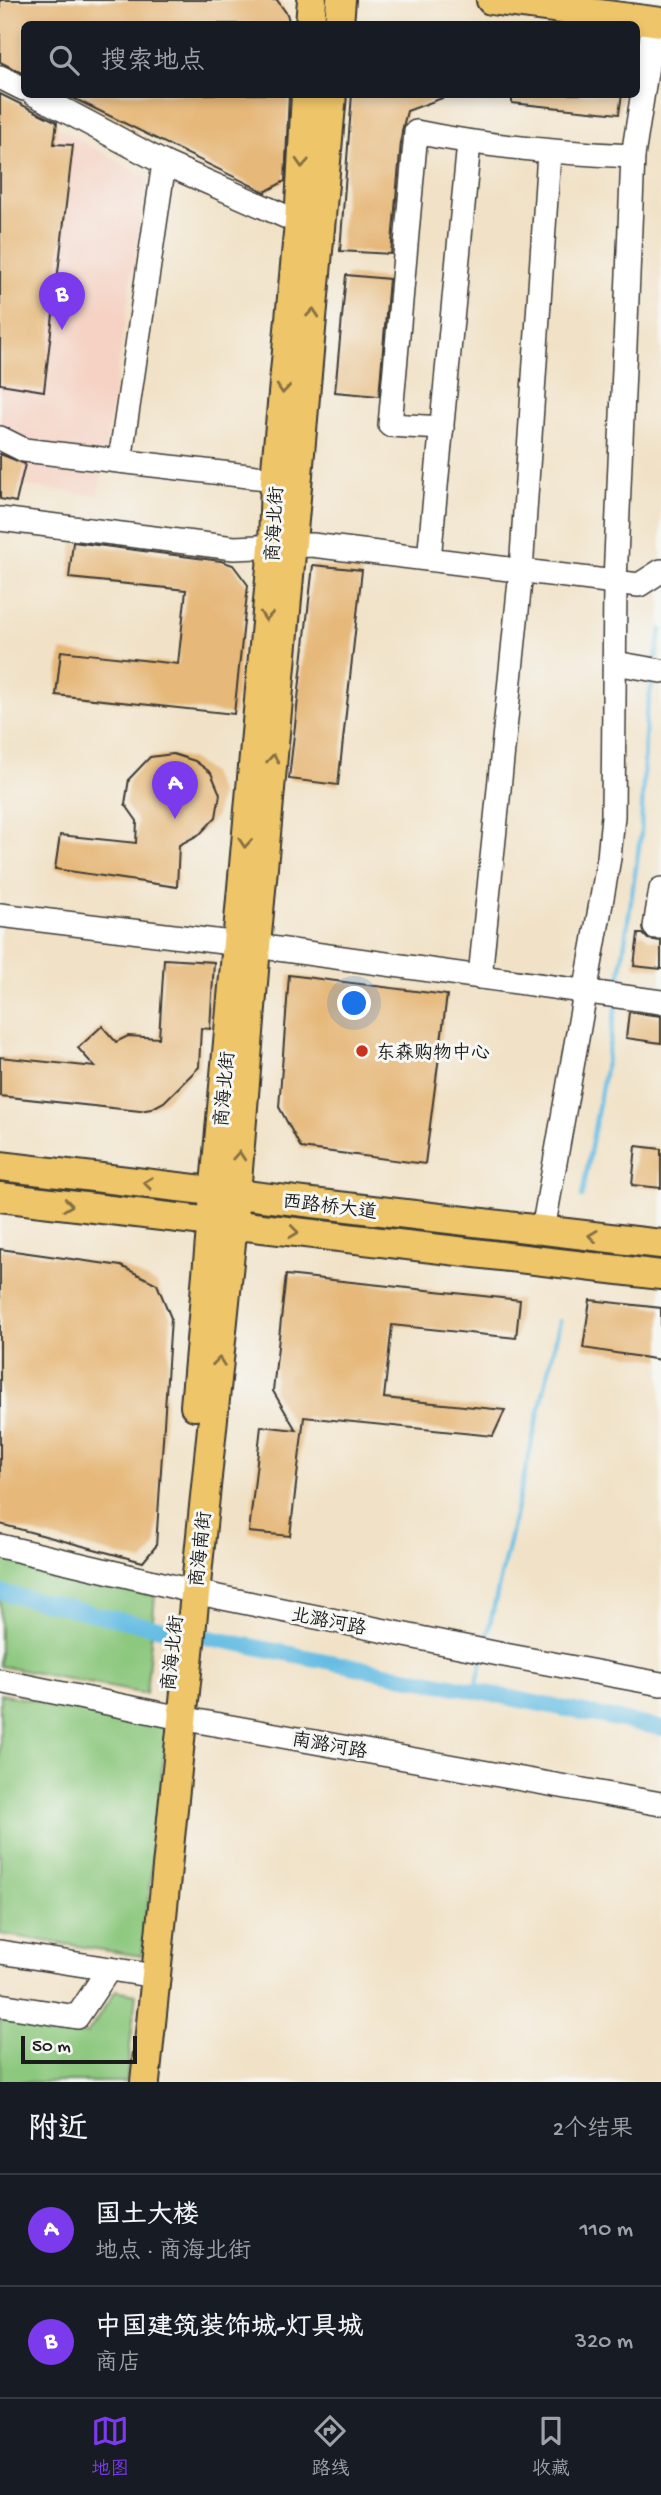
<!DOCTYPE html>
<html lang="zh">
<head>
<meta charset="utf-8">
<style>
	:root { --surface:#171b24; --page:#242831; --text:#f1f3f6; --muted:#9ea1a6; --line:#363941; --accent:#7c3aed }
	body { margin:0; font-family:"Gochi Hand","LXGW WenKai TC",sans-serif; background:var(--page); color:var(--text) }
	.scale { position:absolute; left:21px; bottom:18px; width:116px; box-sizing:border-box; padding-left:7px; border:4px solid #1c1c1c; border-top:0; font-size:19px; line-height:24px; white-space:nowrap; color:#1c1c1c; -webkit-text-stroke:5px #f6f6f2; paint-order:stroke }
	.you { position:absolute; left:355px; top:1004px; width:24px; height:24px; margin:-18px; border:5px solid #fff; border-radius:50%; background:#1a73e8; box-shadow:0 0 0 10px #1a73e833 }
	.badge { display:grid; place-items:center; width:46px; height:46px; border-radius:50%; background:var(--accent); color:#fff; font-size:23px; font-weight:700 }
	.pin { position:absolute; translate:-50% -58px; filter:drop-shadow(0 2px 4px #0008) }
	.pin::after { content:''; position:absolute; top:37px; width:24px; height:21px; background:inherit; clip-path:polygon(0 0,100% 0,50% 100%) }
	.list { margin:0; padding:0; list-style:none }
	h2 { display:flex; justify-content:space-between; align-items:center; height:91px; margin:0; padding:0 28px; font-size:30px }
	h2 small { font-size:23px; font-weight:400; color:var(--muted) }
	.list li { display:grid; grid-template-columns:46px 1fr auto; gap:21px; align-items:center; box-sizing:border-box; height:112px; padding:0 28px; border-top:2px solid var(--line) }
	.list b { display:block; font-size:26px; white-space:nowrap }
	.list p { margin:0; font-size:23px; white-space:nowrap; color:var(--muted) }
	.list em { font-size:23px; font-style:normal; color:var(--muted) }
	.icon { flex:none; width:38px; height:38px; fill:none; stroke:currentColor; stroke-width:2; stroke-linecap:round; stroke-linejoin:round }
	.map { position:relative; flex:none; width:661px; height:2082px; overflow:hidden }
	.search { position:absolute; background:var(--surface); box-shadow:0 4px 10px #0003; left:21px; right:21px; top:21px; height:77px; display:flex; align-items:center; gap:18px; box-sizing:border-box; padding:0 24px; border-radius:10px; color:var(--muted); font-size:26px }
	.sheet { height:315px; background:var(--surface) }
	nav { display:flex; justify-content:space-around; align-items:center; box-sizing:border-box; height:98px; border-top:2px solid var(--line); background:var(--surface); font-size:19px; color:var(--muted) }
	nav a { display:grid; justify-items:center; gap:4px }
	nav .on { color:var(--accent) }
	.map>svg:first-child { display:block }
	.built { fill:#f5d2c3 }
	.green { fill:#8cc87e; stroke:#54724d; stroke-width:2 }
	.lines { fill:none; stroke-linecap:round; stroke-linejoin:round }
	.stream { stroke:#66bde3; stroke-width:4.5 }
	.canal { stroke:#66bde3; stroke-width:16 }
	.building { fill:#e6b879 }
	.minor-casing { stroke:#3c3a36; stroke-width:26 }
	.major-casing { stroke:#3c3a36; stroke-width:32 }
	.minor { stroke:#fff; stroke-width:23 }
	.major { stroke:#eec569; stroke-width:28 }
	.oneway { stroke:#857042 }
	.poi-dot { fill:#c8321e; stroke:#f6f6f2; stroke-width:2.5 }
	.labels { text-anchor:middle; stroke-width:6; stroke-linejoin:round; paint-order:stroke }
	.street-label { font-size:19px; fill:#1c1c1c; stroke:#f6f6f2 }
	.poi-label { font-size:19px; fill:#1c1c1c; stroke:#f6f6f2; text-anchor:start }
</style>
</head>
<body>
<div class="map">
<svg width="661" height="2082" viewBox="0 0 661 2082">
	<rect width="100%" height="100%" fill="#f6f6f2"/>
	<filter id="ink" filterUnits="userSpaceOnUse"><feTurbulence type="fractalNoise" baseFrequency=".0143" numOctaves="2"/><feDisplacementMap in="SourceGraphic" scale="14" xChannelSelector="R" yChannelSelector="G"/><feConvolveMatrix kernelMatrix="1 2 1 2 8 2 1 2 1" color-interpolation-filters="sRGB"/></filter>
	<filter id="wash" filterUnits="userSpaceOnUse"><feTurbulence type="fractalNoise" baseFrequency=".00686" numOctaves="4" result="noise"/><feDisplacementMap in="SourceGraphic" scale="28" xChannelSelector="R" yChannelSelector="G"/><feGaussianBlur stdDeviation="1.57" result="paint"/><feColorMatrix in="noise" values="0 0 0 0 0 0 0 0 0 0 0 0 0 0 0 0 0 1.4 0 .05"/><feComposite in="paint" operator="in"/></filter>
	<g filter="url(#wash)">
		<rect width="100%" height="100%" fill="#f1e2c7"/>
		<path class="built" d="M 0,95 L 147,178 L 98,496 L 0,482 Z"/>
		<g class="green">
			<path d="M 0,1558 L 155,1596 L 146,1694 L 0,1666 Z"/>
			<path d="M 0,1694 L 167,1726 L 142,1956 L 0,1934 Z"/>
			<path d="M 116,1990 L 136,1994 L 126,2082 L 0,2082 L 0,2020 L 87,2034 Z"/>
		</g>
		<g class="lines">
			<g class="stream">
				<path d="M 655,663 L 661,630"/>
				<path d="M 618,989 L 641,833 L 646,715 L 653,678"/>
				<path d="M 582,1197 L 617,1002"/>
				<path d="M 485,1645 L 560,1321"/>
				<path d="M 475,1691 L 483,1657"/>
			</g>
			<path class="canal" d="M 0,1592 L 130,1622 L 661,1728"/>
		</g>
		<g id="blocks">
			<g class="building">
				<path d="M 0,0 L 277,0 L 287,14 L 290,24 L 24,24 L 24,74 L 0,62 Z"/>
				<path d="M 0,94 L 57,122 L 54,144 L 73,145 L 44,391 L 0,384 Z"/>
				<path d="M 65,94 L 289,94 L 285,181 L 265,192 Z"/>
				<path d="M 352,94 L 447,94 L 448,96 L 407,111 L 402,131 L 391,254 L 340,251 Z"/>
				<path d="M 512,94 L 622,94 L 619,114 L 512,103 Z"/>
				<path d="M 346,275 L 389,279 L 379,396 L 335,392 Z"/>
				<path d="M 0,454 L 25,464 L 16,502 L 0,499 Z"/>
				<path d="M 73,542 L 221,561 L 233,565 L 248,585 L 234,714 L 56,695 L 61,651 L 178,664 L 186,590 L 69,578 Z"/>
				<path d="M 313,565 L 362,570 L 338,785 L 289,779 Z"/>
				<path d="M 173,754 L 195,761 L 211,773 L 220,794 L 216,817 L 200,834 L 179,845 L 177,887 L 55,869 L 60,835 L 136,843 L 137,821 L 125,804 L 129,779 L 150,757 Z"/>
				<path d="M 638,934 L 643,934 L 648,939 L 661,941 L 661,969 L 634,966 Z"/>
				<path d="M 164,959 L 214,962 L 210,1029 L 201,1028 L 199,1067 L 164,1102 L 151,1109 L 140,1111 L 0,1096 L 0,1057 L 95,1067 L 78,1048 L 102,1026 L 116,1042 L 128,1036 L 159,1038 Z"/>
				<path d="M 289,975 L 447,995 L 425,1164 L 301,1148 L 279,1107 Z"/>
				<path d="M 629,1012 L 661,1016 L 661,1043 L 626,1038 Z"/>
				<path d="M 636,1146 L 661,1149 L 661,1188 L 632,1185 Z"/>
				<path d="M 0,1249 L 121,1266 L 157,1284 L 171,1318 L 156,1546 L 143,1562 L 0,1524 Z"/>
				<path d="M 286,1275 L 520,1300 L 516,1338 L 392,1325 L 384,1398 L 505,1410 L 493,1436 L 304,1417 L 290,1536 L 249,1532 L 261,1426 L 296,1430 L 273,1391 Z"/>
				<path d="M 590,1300 L 661,1308 L 661,1360 L 583,1348 Z"/>
			</g>
		</g>
	</g>
	<g filter="url(#ink)">
		<use href="#blocks" fill-opacity="0" stroke="#3c3a36" stroke-width="2"/>
		<g class="lines">
			<g class="minor-casing">
				<g id="minor">
					<path d="M 0,77 L 24,89"/>
					<path d="M 34,94 L 164,163 L 312,228"/>
					<path d="M 442,428 L 390,425 L 416,132 C 488,147 559,153 633,156"/>
					<path d="M 0,438 L 24,450 L 291,481"/>
					<path d="M 120,461 L 164,163"/>
					<path d="M 0,519 L 234,548 L 312,545 L 639,585 L 661,571"/>
					<path d="M 429,559 L 469,143"/>
					<path d="M 615,663 L 661,671"/>
					<path d="M 661,889 L 655,927 L 661,927"/>
					<path d="M 0,915 L 256,946 L 661,1002"/>
					<path d="M 480,977 L 521,571 L 549,153"/>
					<path d="M 543,1230 L 609,858 L 613,816 L 615,582 L 633,156 L 654,21"/>
					<path d="M 0,1546 L 218,1597 L 499,1654 L 661,1684"/>
					<path d="M 0,1681 L 181,1718 L 661,1804"/>
					<path d="M 0,1952 L 155,1976"/>
					<path d="M 0,2005 L 77,2017 L 109,1969"/>
				</g>
			</g>
			<g class="major-casing">
				<g id="major">
					<path d="M 491,0 L 661,22"/>
					<path d="M 310,24 L 312,0"/>
					<path d="M 339,24 L 341,0"/>
					<path d="M 0,1166 L 661,1244"/>
					<path d="M 0,1197 L 661,1275"/>
					<path d="M 195,1406 L 273,546 L 275,479 L 299,223 L 306,94"/>
					<path d="M 145,2082 L 236,1194 L 256,946 L 332,94"/>
				</g>
			</g>
			<use href="#minor" class="minor"/>
			<use href="#major" class="major"/>
		</g>
		<defs><path id="oneway-chevron" d="M-2-3.5L2.5 0L-2 3.5" fill="none" stroke-width="1.6" stroke-linecap="round" stroke-linejoin="round" transform="scale(1.75)"/></defs>
		<g class="oneway">
			<use href="#oneway-chevron" transform="translate(302 163) rotate(93)"/>
			<use href="#oneway-chevron" transform="translate(313 313) rotate(-85)"/>
			<use href="#oneway-chevron" transform="translate(283 389) rotate(95)"/>
			<use href="#oneway-chevron" transform="translate(266 616) rotate(95)"/>
			<use href="#oneway-chevron" transform="translate(273 759) rotate(-85)"/>
			<use href="#oneway-chevron" transform="translate(245 843) rotate(95)"/>
			<use href="#oneway-chevron" transform="translate(239 1156) rotate(-86)"/>
			<use href="#oneway-chevron" transform="translate(148 1183) rotate(-173)"/>
			<use href="#oneway-chevron" transform="translate(68 1205) rotate(7)"/>
			<use href="#oneway-chevron" transform="translate(294 1232) rotate(7)"/>
			<use href="#oneway-chevron" transform="translate(593 1236) rotate(-173)"/>
			<use href="#oneway-chevron" transform="translate(219 1362) rotate(-84)"/>
		</g>
	</g>
	<circle class="poi-dot" cx="362" cy="1051" r="7"/>
	<g class="labels">
		<g class="street-label">
			<text transform="translate(273 524) rotate(-87)" y="7">商海北街</text>
			<text transform="translate(223 1089) rotate(-85)" y="7">商海北街</text>
			<text transform="translate(330 1205) rotate(7)" y="7">西路桥大道</text>
			<text transform="translate(199 1549) rotate(-84)" y="7">商海南街</text>
			<text transform="translate(329 1620) rotate(11)" y="7">北潞河路</text>
			<text transform="translate(171 1653) rotate(-84)" y="7">商海北街</text>
			<text transform="translate(330 1744) rotate(10)" y="7">南潞河路</text>
		</g>
		<g class="poi-label">
			<text x="376" y="1058">东森购物中心</text>
		</g>
	</g>
</svg>
<div class="scale">50 m</div>
<div class="you"></div>
<div class="pin badge" style="left:175px;top:819px">A</div>
<div class="pin badge" style="left:62px;top:330px">B</div>
<div class="search"><svg class="icon" aria-label="search" viewBox="0 0 24 24"><circle cx="10" cy="10" r="6"/><path d="M15 15l6 6"/></svg>搜索地点</div>
</div>
<section class="sheet">
<h2>附近<small>2个结果</small></h2>
<ul class="list">
<li><span class="badge">A</span><div><b>国土大楼</b><p>地点 · 商海北街</p></div><em>110 m</em></li>
<li><span class="badge">B</span><div><b>中国建筑装饰城-灯具城</b><p>商店</p></div><em>320 m</em></li>
</ul>
</section>
<nav>
<a class="on"><svg class="icon" aria-label="map" viewBox="0 0 24 24"><path d="M3 6l6-2 6 2 6-2v14l-6 2-6-2-6 2zM9 4v14M15 6v14"/></svg>地图</a>
<a><svg class="icon" aria-label="directions" viewBox="0 0 24 24"><path d="M12 3l9 9-9 9-9-9zM9 14v-3h6M13 9l2 2-2 2"/></svg>路线</a>
<a><svg class="icon" aria-label="saved" viewBox="0 0 24 24"><path d="M7 4h10v16l-5-4-5 4z"/></svg>收藏</a>
</nav>
</body>
</html>
